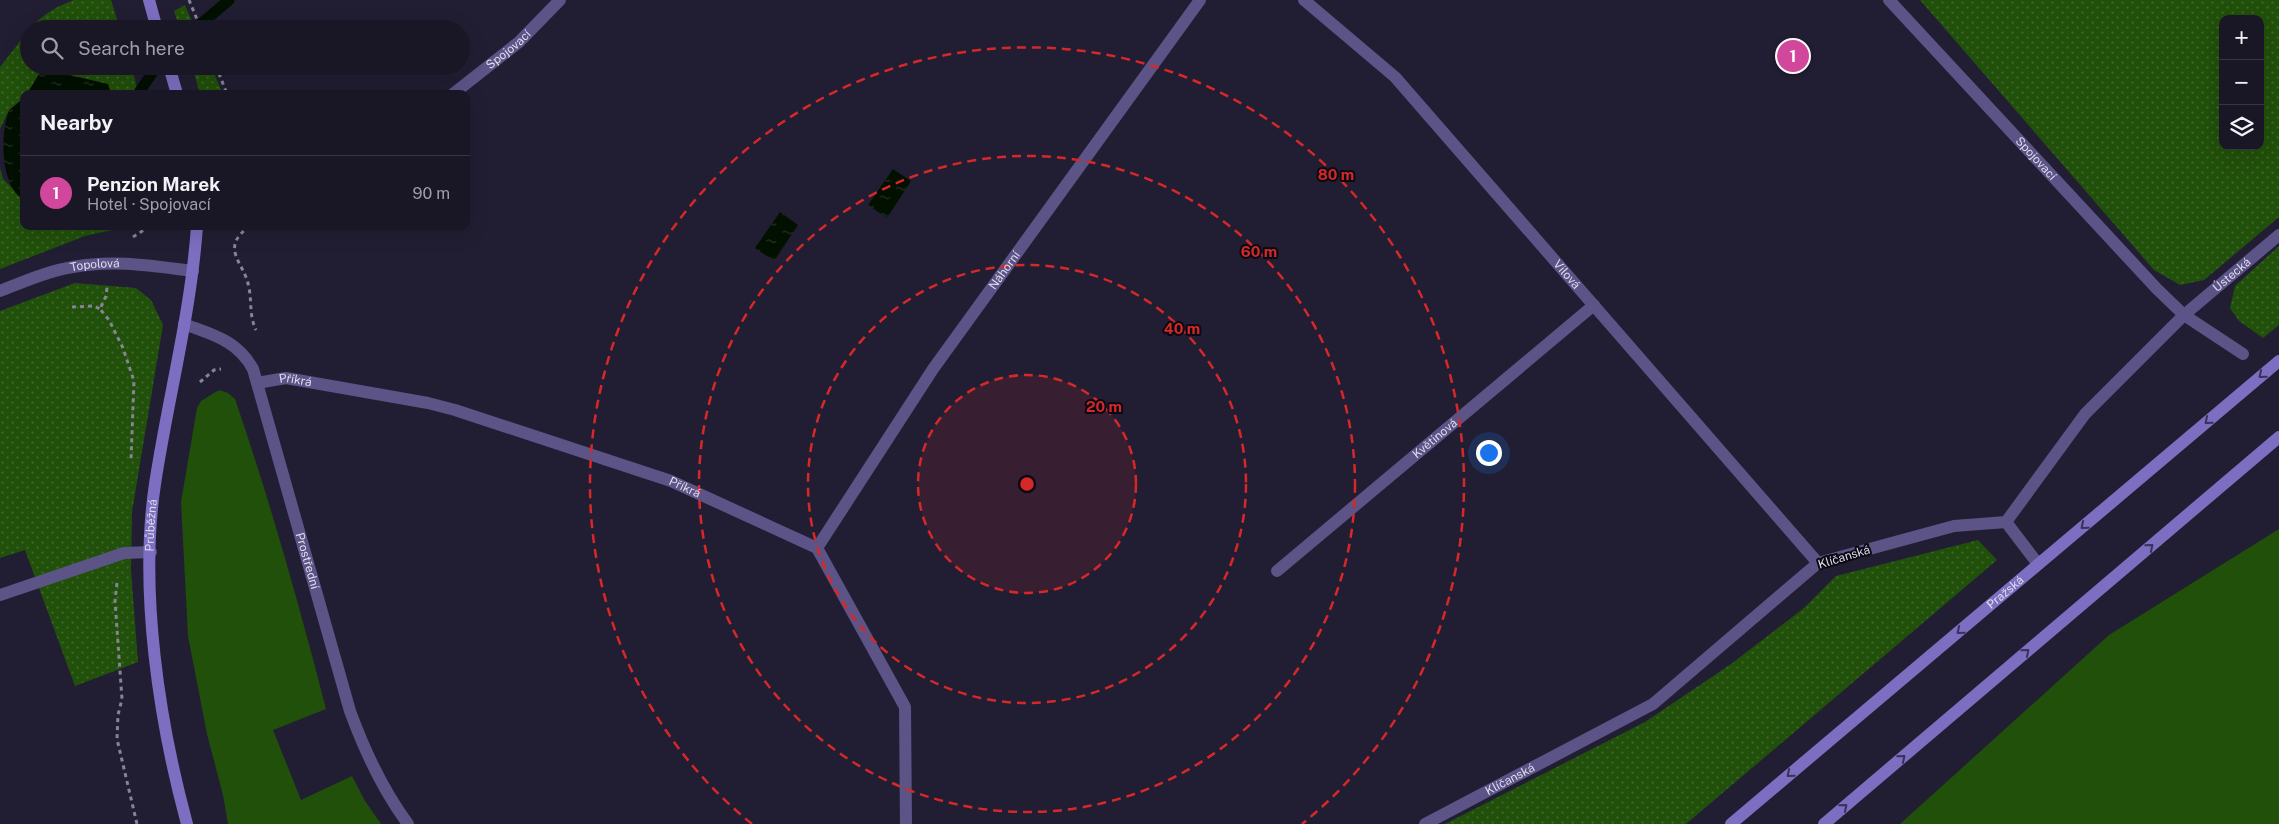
<!DOCTYPE html>
<html lang="en">
<head>
<meta charset="utf-8">
<style>
	:root { --surface:#191626; --page:#262332; --text:#f1f3f6; --muted:#9f9fa7; --line:#373543; --accent:#8c9099 }
	body { margin:0; font-family:"Public Sans",sans-serif; background:var(--page); color:var(--text) }
	.controls { position:absolute; right:15px; top:15px; display:grid; overflow:hidden; border-radius:10px; box-shadow:0 5px 20px #0002 }
	.controls button { width:45px; height:45px; display:grid; place-items:center; padding:0; border:0; border-bottom:1px solid var(--line); background:var(--surface); color:var(--text); font:25px sans-serif }
	.you { position:absolute; left:1488px; top:452px; width:18px; height:18px; margin:-12px; border:4px solid #fff; border-radius:50%; background:#1a73e8; box-shadow:0 0 0 8px #1a73e833 }
	.badge { display:grid; place-items:center; width:32px; height:32px; border-radius:50%; background:var(--accent); color:#fff; font-size:16px; font-weight:700 }
	.pin { position:absolute; translate:-50% -50%; border:2px solid #fff; box-shadow:0 1px 5px #0006 }
	.list { margin:0; padding:0; list-style:none }
	h2 { display:flex; justify-content:space-between; align-items:center; height:65px; margin:0; padding:0 20px; font-size:21px }
	h2 small { font-size:16px; font-weight:400; color:var(--muted) }
	.list li { display:grid; grid-template-columns:32px 1fr auto; gap:15px; align-items:center; box-sizing:border-box; height:75px; padding:0 20px; border-top:1px solid var(--line) }
	.list b { display:block; font-size:19px; white-space:nowrap }
	.list p { margin:0; font-size:16px; white-space:nowrap; color:var(--muted) }
	.list em { font-size:16px; font-style:normal; color:var(--muted) }
	.icon { flex:none; width:28px; height:28px; fill:none; stroke:currentColor; stroke-width:2; stroke-linecap:round; stroke-linejoin:round }
	.map { position:relative; flex:none; width:2279px; height:824px; overflow:hidden }
	.search { position:absolute; background:var(--surface); box-shadow:0 5px 20px #0002; left:20px; top:20px; width:450px; height:55px; display:flex; align-items:center; gap:12px; box-sizing:border-box; padding:0 18px; border-radius:28px; color:var(--muted); font-size:19px }
	.panel { position:absolute; background:var(--surface); box-shadow:0 5px 20px #0002; left:20px; top:90px; width:450px; height:140px; border-radius:10px }
	.map>svg:first-child { display:block }
	.grass { fill:url(#grass-dots); fill-rule:evenodd }
	.garden { fill:#21500a }
	.water { fill:url(#water-ripples) }
	.lines { fill:none; stroke-linecap:round; stroke-linejoin:round }
	.stream { stroke:#021000; stroke-width:11 }
	.path { stroke:#868496; stroke-width:3; stroke-dasharray:4 4; stroke-linecap:butt }
	.lane { stroke:#5c5387; stroke-width:12 }
	.street { stroke:#5c5387; stroke-width:12 }
	.secondary { stroke:#7d6ec1; stroke-width:12 }
	.oneway { stroke:#393259 }
	.ring { fill:none; stroke:#d62828; stroke-width:2.5; stroke-dasharray:9 6 }
	.labels { text-anchor:middle; stroke-width:4; stroke-linejoin:round; paint-order:stroke }
	.street-label { font-size:12px; fill:#deddec; stroke:#0b0a13 }
	.centre { fill:#d62828; stroke:#0b0a13; stroke-width:2.5 }
	.ring-label { font-size:15px; text-anchor:middle; font-weight:bold; fill:#d62828; stroke:#0b0a13; stroke-width:4; stroke-linejoin:round; paint-order:stroke }
</style>
</head>
<body>
<div class="map">
<svg width="2279" height="824" viewBox="0 0 2279 824">
	<defs>
		<pattern id="grass-dots" width="8" height="8" patternUnits="userSpaceOnUse" patternTransform="scale(1.25)"><rect width="8" height="8" fill="#21500a"/><path d="M2 2h.1M6 6h.1" fill="none" stroke="#41692e" stroke-width="1.8" stroke-linecap="round"/></pattern>
		<pattern id="water-ripples" width="26" height="14" patternUnits="userSpaceOnUse" patternTransform="scale(1.25)"><rect width="26" height="14" fill="#021000"/><path d="M2 4q2-2 4 0t4 0M15 11q2-2 4 0t4 0" fill="none" stroke="#263225"/></pattern>
	</defs>
	<rect width="100%" height="100%" fill="#211e33"/>
	<g class="grass">
		<path d="M 74,0 L 111,0 L 120,29 L 30,29 C 41,15 58,6 74,0 Z"/>
		<path d="M 1920,0 L 2279,0 L 2279,217 L 2204,280 L 2180,285 L 2154,270 ZM 2223,19 L 2260,19 L 2260,146 L 2223,146 Z"/>
		<path d="M 185,5 L 195,29 L 180,29 L 174,11 Z"/>
		<path d="M 29,30 L 29,66 L 132,66 L 138,94 L 111,94 L 108,84 L 39,74 L 27,94 L 24,94 L 23,99 L 9,110 L 0,129 L 0,67 Z"/>
		<path d="M 192,66 L 211,66 L 223,94 L 200,94 Z"/>
		<path d="M 0,168 L 3,179 L 24,200 L 24,226 L 130,226 L 85,236 L 0,269 Z"/>
		<path d="M 2279,246 L 2279,325 L 2263,338 L 2239,321 L 2230,308 L 2235,286 Z"/>
		<path d="M 75,283 L 136,288 L 151,300 L 163,325 L 132,512 L 131,570 L 138,662 L 75,686 L 25,550 L 0,558 L 0,311 Z"/>
		<path d="M 1978,540 L 1997,560 L 1686,824 L 1445,824 L 1645,722 L 1731,664 L 1804,608 L 1836,576 Z"/>
	</g>
	<g class="garden">
		<path d="M 219,390 L 228,393 L 235,399 C 270,501 299,604 326,709 L 273,730 L 301,800 L 352,776 L 365,801 L 381,824 L 228,824 L 223,795 L 207,734 L 188,636 L 181,502 L 197,408 L 201,401 Z"/>
		<path d="M 2279,529 L 2279,824 L 1900,824 L 2109,635 Z"/>
	</g>
	<g class="water">
		<path d="M 61,73 L 108,84 L 111,94 L 27,94 L 39,74 Z"/>
		<path d="M 24,98 L 24,200 C 0,187 0,133 9,111 C 13,106 19,102 24,98 Z"/>
		<path d="M 893,169 L 911,181 L 887,218 L 868,205 Z"/>
		<path d="M 780,212 L 798,225 L 774,261 L 755,248 Z"/>
	</g>
	<g class="lines">
		<g class="stream">
			<path d="M 195,29 L 229,0"/>
			<path d="M 138,94 L 157,66"/>
		</g>
		<g class="path">
			<path d="M 189,0 L 201,29"/>
			<path d="M 216,66 L 227,94"/>
			<path d="M 250,226 C 218,249 245,262 249,288 C 252,303 249,315 256,330"/>
			<path d="M 133,237 L 150,226"/>
			<path d="M 107,288 L 106,296 L 100,309 L 109,320 L 123,348 L 134,381 L 131,459"/>
			<path d="M 72,307 L 94,306 L 100,309"/>
			<path d="M 200,382 L 214,370 L 221,369"/>
			<path d="M 117,583 L 115,601 L 122,699 L 118,715 L 117,739 L 137,824"/>
		</g>
		<g class="lane">
			<path d="M 2184,315 L 2243,354"/>
			<path d="M 0,595 L 124,553 L 151,552"/>
		</g>
		<g class="street">
			<path id="s1" d="M 1304,0 L 1395,77 L 1818,563"/>
			<path id="s2" d="M 1889,0 L 2157,289 L 2184,315"/>
			<path id="s3" d="M 453,94 L 519,42 L 560,0"/>
			<path id="s4" d="M 0,291 C 23,282 48,271 73,267 C 113,259 153,266 193,271"/>
			<path id="s5" d="M 184,324 C 213,335 237,340 253,369 L 350,711 C 365,752 382,789 408,824"/>
			<path id="s6" d="M 257,383 L 286,378 L 428,403 L 455,410 L 671,481 L 817,548 L 905,707 L 906,824"/>
			<path d="M 2006,522 L 2038,564"/>
			<path id="s7" d="M 817,548 L 933,369 L 1200,0"/>
			<path id="s8" d="M 1277,571 L 1594,305"/>
			<path id="s9" d="M 1425,824 L 1653,704 L 1818,563 L 1954,526 L 2006,522 L 2085,414 L 2184,315 L 2279,235"/>
		</g>
		<g class="secondary">
			<path d="M 149,0 L 157,29"/>
			<path d="M 169,66 L 177,94"/>
			<path id="s10" d="M 187,824 C 159,721 139,590 155,484 C 168,398 191,313 197,226"/>
			<path id="s11" d="M 1731,824 L 2279,361"/>
			<path d="M 1824,824 L 2279,437"/>
		</g>
	</g>
	<defs><path id="oneway-chevron" d="M-2-3.5L2.5 0L-2 3.5" fill="none" stroke-width="1.6" stroke-linecap="round" stroke-linejoin="round" transform="scale(1.25)"/></defs>
	<g class="oneway">
		<use href="#oneway-chevron" transform="translate(2262 375) rotate(140)"/>
		<use href="#oneway-chevron" transform="translate(2208 421) rotate(140)"/>
		<use href="#oneway-chevron" transform="translate(2084 526) rotate(140)"/>
		<use href="#oneway-chevron" transform="translate(2150 547) rotate(-40)"/>
		<use href="#oneway-chevron" transform="translate(1960 631) rotate(140)"/>
		<use href="#oneway-chevron" transform="translate(2026 652) rotate(-40)"/>
		<use href="#oneway-chevron" transform="translate(1902 758) rotate(-40)"/>
		<use href="#oneway-chevron" transform="translate(1790 774) rotate(140)"/>
		<use href="#oneway-chevron" transform="translate(1844 807) rotate(-40)"/>
	</g>
	<circle cx="1027" cy="484" r="109" fill="#d62828" fill-opacity=".12"/>
	<g class="ring">
		<circle cx="1027" cy="484" r="109"/>
		<circle cx="1027" cy="484" r="219"/>
		<circle cx="1027" cy="484" r="328"/>
		<path d="M752 824A437 437 0 1 1 1302 824"/>
	</g>
	<g class="labels">
		<g class="street-label">
			<text dy="4" stroke="none"><textPath href="#s3" startOffset="71">Spojovací</textPath></text>
			<text dy="4" stroke="none"><textPath href="#s2" startOffset="216">Spojovací</textPath></text>
			<text dy="4" stroke="none"><textPath href="#s4" startOffset="99">Topolová</textPath></text>
			<text dy="4" stroke="none"><textPath href="#s7" startOffset="335">Náhorní</textPath></text>
			<text dy="4" stroke="none"><textPath href="#s1" startOffset="381">Vilová</textPath></text>
			<text dy="4" stroke="none"><textPath href="#s9" startOffset="1004">Ústecká</textPath></text>
			<text dy="4" stroke="none"><textPath href="#s6" startOffset="39">Příkrá</textPath></text>
			<text dy="4" stroke="none"><textPath href="#s8" startOffset="206">Květinová</textPath></text>
			<text dy="4" stroke="none"><textPath href="#s6" startOffset="444">Příkrá</textPath></text>
			<text dy="4" stroke="none"><textPath href="#s10" startOffset="302">Průběžná</textPath></text>
			<text transform="translate(1844 557) rotate(-17)" y="4">Klíčanská</text>
			<text dy="4" stroke="none"><textPath href="#s5" startOffset="284">Prostřední</textPath></text>
			<text dy="4" stroke="none"><textPath href="#s11" startOffset="359">Pražská</textPath></text>
			<text dy="4" stroke="none"><textPath href="#s9" startOffset="96">Klíčanská</textPath></text>
		</g>
	</g>
	<circle cx="1027" cy="484" r="8" class="centre"/>
	<g class="ring-label">
		<text x="1336" y="180">80 m</text>
		<text x="1259" y="257">60 m</text>
		<text x="1182" y="334">40 m</text>
		<text x="1104" y="412">20 m</text>
	</g>
</svg>
<div class="controls">
<button>+</button>
<button>−</button>
<button><svg class="icon" aria-label="layers" viewBox="0 0 24 24"><path d="M12 4l9 5-9 5-9-5zM3 14l9 5 9-5"/></svg></button>
</div>
<div class="you"></div>
<div class="pin badge" style="left:1793px;top:56px;background:#d1479c">1</div>
<div class="search"><svg class="icon" aria-label="search" viewBox="0 0 24 24"><circle cx="10" cy="10" r="6"/><path d="M15 15l6 6"/></svg>Search here</div>
<section class="panel">
<h2>Nearby<small></small></h2>
<ul class="list">
<li><span class="badge" style="background:#d1479c">1</span><div><b>Penzion Marek</b><p>Hotel · Spojovací</p></div><em>90 m</em></li>
</ul>
</section>
</div>
</body>
</html>
